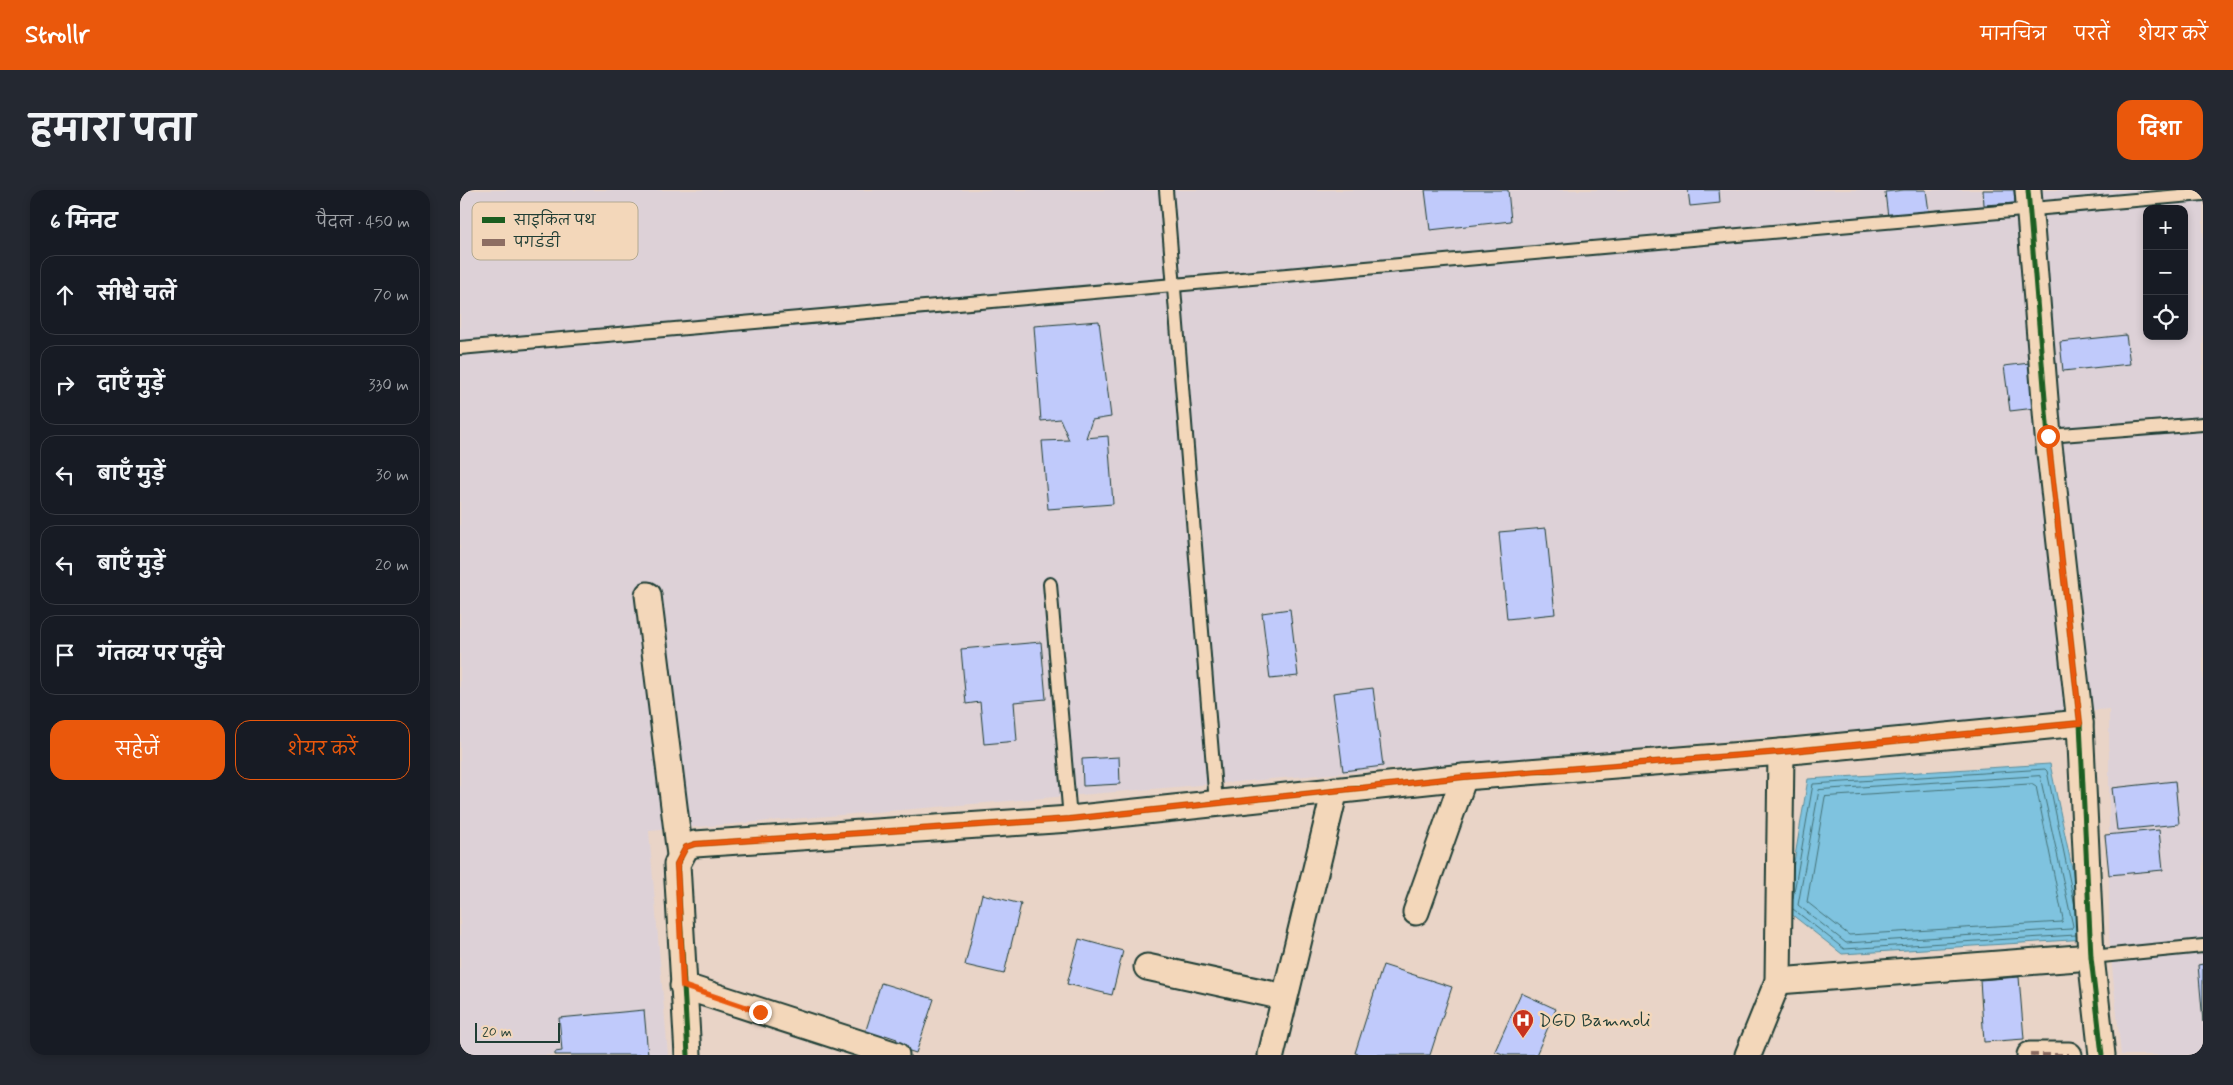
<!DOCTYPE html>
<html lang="hi">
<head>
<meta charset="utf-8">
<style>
	:root { --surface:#171b24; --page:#242831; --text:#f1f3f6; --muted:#9ea1a6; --line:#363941; --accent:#ea580c }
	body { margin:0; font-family:Mynerve,"Playpen Sans Deva",sans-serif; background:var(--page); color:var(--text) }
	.controls { position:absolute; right:15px; top:15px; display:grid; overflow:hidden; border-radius:10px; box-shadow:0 2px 8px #0003 }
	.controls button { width:45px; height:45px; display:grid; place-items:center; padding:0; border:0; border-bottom:1px solid var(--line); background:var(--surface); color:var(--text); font:25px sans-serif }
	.scale { position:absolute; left:15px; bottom:12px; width:85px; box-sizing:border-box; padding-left:5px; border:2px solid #1f3d34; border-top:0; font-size:14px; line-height:18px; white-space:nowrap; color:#1f3d34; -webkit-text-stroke:4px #f3d7ba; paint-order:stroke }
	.stop { position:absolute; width:15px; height:15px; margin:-11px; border:4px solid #ea580c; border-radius:50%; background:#fff }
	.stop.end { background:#ea580c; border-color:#fff; box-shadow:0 1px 5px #0008 }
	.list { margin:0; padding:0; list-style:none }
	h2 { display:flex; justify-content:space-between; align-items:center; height:65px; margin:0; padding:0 20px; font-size:21px }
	h2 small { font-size:16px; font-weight:400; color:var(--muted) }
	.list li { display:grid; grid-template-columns:32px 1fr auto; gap:15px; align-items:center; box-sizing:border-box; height:80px; margin:0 10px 10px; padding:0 10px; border:1px solid var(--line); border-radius:15px }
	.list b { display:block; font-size:19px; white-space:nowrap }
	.list em { font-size:16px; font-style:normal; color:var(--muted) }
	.actions { display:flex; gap:10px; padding:15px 20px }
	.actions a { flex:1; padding:11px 0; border:1px solid var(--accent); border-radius:15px; text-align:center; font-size:18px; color:var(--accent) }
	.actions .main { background:var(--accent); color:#fff }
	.icon { flex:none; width:28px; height:28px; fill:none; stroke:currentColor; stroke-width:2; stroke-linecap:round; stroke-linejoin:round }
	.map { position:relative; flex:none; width:1743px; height:865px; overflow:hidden; border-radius:15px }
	header { display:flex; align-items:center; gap:30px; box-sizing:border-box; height:70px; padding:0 25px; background:var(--accent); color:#fff }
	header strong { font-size:24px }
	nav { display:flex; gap:28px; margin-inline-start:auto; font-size:18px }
	.intro { display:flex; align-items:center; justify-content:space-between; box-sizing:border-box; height:120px; padding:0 30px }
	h1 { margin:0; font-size:35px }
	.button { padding:12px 22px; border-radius:15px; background:var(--accent); color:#fff; font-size:18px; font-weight:700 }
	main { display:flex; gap:30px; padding:0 30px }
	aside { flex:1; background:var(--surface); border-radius:15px; box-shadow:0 2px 8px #0003 }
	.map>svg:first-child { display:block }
	.built { fill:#ddd1d7; fill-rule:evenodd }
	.water { fill:#7fc3df; stroke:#598d9b }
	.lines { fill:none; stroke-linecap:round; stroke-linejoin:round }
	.shore { stroke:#457378; stroke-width:1 }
	.building { fill:#c0cafb; stroke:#1f3d34 }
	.lane-casing { stroke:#1f3d34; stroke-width:16 }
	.street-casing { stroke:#1f3d34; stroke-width:29 }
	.lane { stroke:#f3d7ba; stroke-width:12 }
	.street { stroke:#f3d7ba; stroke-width:25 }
	.quiet { stroke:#8d6e63; stroke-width:4; stroke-dasharray:8 4; stroke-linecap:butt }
	.cycleway-casing { stroke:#f3d7ba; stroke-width:8 }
	.cycleway { stroke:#1b5e20; stroke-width:5 }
	.route { stroke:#ea580c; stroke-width:6 }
	.labels { text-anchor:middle; stroke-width:5; stroke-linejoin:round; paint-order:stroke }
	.poi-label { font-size:18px; fill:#1f3d34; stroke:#f3d7ba; text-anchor:start }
	.key { fill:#f3d7ba; stroke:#b3a992; stroke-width:1 }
	.key-label { font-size:14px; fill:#1f3d34 }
</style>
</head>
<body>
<header>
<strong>Strollr</strong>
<nav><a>मानचित्र</a><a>परतें</a><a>शेयर करें</a></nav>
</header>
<div class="intro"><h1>हमारा पता</h1><a class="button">दिशा</a></div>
<main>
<aside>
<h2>6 मिनट<small>पैदल · 450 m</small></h2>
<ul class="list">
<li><svg class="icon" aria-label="ahead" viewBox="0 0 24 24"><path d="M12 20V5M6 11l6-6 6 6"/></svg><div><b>सीधे चलें</b></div><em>70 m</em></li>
<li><svg class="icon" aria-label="right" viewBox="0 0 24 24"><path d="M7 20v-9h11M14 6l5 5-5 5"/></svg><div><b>दाएँ मुड़ें</b></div><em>330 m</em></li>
<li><svg class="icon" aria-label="left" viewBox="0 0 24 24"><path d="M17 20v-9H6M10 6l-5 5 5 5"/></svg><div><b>बाएँ मुड़ें</b></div><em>30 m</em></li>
<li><svg class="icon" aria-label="left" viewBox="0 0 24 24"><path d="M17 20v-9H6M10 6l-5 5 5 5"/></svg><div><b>बाएँ मुड़ें</b></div><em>20 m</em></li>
<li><svg class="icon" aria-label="arrive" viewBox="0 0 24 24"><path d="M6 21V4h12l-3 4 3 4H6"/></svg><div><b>गंतव्य पर पहुँचे</b></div></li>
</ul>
<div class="actions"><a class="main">सहेजें</a><a>शेयर करें</a></div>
</aside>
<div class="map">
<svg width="1743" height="865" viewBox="0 0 1743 865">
	<rect width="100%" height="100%" fill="#e9d4c7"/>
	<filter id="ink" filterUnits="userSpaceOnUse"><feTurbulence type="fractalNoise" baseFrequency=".02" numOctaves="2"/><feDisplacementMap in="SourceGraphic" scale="10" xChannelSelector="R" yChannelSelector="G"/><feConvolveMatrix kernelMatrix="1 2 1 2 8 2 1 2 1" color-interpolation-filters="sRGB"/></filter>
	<g filter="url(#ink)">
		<path class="built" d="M 0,0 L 1743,0 L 1743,865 L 1661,865 L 1649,747 L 1649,519 L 189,641 L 208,865 L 0,865 ZM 1687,19 L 1724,19 L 1724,146 L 1687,146 Z"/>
		<path class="water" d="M 1590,574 L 1627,749 L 1382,764 L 1326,720 L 1348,589 Z"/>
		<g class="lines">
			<g class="shore">
				<path d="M 1580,586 L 1613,736 L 1611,739 L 1386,753 L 1338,715 L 1359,600 Z"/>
				<path d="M 1573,594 L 1576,596 L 1603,729 L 1602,732 L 1389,745 L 1347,712 L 1365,607 Z"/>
				<path d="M 1333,708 L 1353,594 L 1585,579 L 1587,581 L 1615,716"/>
				<path d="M 1333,719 L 1384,759 L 1616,745"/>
			</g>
		</g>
		<g class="building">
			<path d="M 965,0 L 1048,0 L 1051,31 L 970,40 Z"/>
			<path d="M 1228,0 L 1259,0 L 1260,13 L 1230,16 Z"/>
			<path d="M 1444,0 L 1466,0 L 1469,22 L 1428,27 L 1425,2 Z"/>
			<path d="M 1523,0 L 1554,0 L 1555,13 L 1524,15 Z"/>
			<path d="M 639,131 L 651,227 L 632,230 L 626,248 L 648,246 L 653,314 L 588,319 L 582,251 L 609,250 L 600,229 L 581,231 L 574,136 Z"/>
			<path d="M 1666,145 L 1670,174 L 1603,181 L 1600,152 Z"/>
			<path d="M 1570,173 L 1575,218 L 1550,221 L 1544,176 Z"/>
			<path d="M 1086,338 L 1095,424 L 1047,429 L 1039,342 Z"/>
			<path d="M 830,419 L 838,486 L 810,489 L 802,423 Z"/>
			<path d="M 581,452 L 586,509 L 554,512 L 557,551 L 524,554 L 520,512 L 506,514 L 501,459 Z"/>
			<path d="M 913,498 L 923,576 L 883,581 L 873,503 Z"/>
			<path d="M 659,567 L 660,594 L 623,596 L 622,569 Z"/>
			<path d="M 1715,591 L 1719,634 L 1657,640 L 1652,598 Z"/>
			<path d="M 1699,640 L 1703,680 L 1649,685 L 1645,645 Z"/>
			<path d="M 522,704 L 561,714 L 544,784 L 505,775 Z"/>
			<path d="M 619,749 L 663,761 L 652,805 L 607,794 Z"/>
			<path d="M 1743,774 L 1743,832 L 1738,775 Z"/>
			<path d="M 923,775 L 992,797 L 970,865 L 902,865 L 895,863 Z"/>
			<path d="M 1559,787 L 1564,849 L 1524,852 L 1520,790 Z"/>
			<path d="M 421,793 L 474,809 L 456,863 L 434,856 L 437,849 L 425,845 L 423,852 L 404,846 Z"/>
			<path d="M 1061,803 L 1096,819 L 1076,865 L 1045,865 L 1035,861 Z"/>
			<path d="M 184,820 L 188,865 L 95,865 L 95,862 L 102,861 L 99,828 Z"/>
		</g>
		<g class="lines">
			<g class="lane-casing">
				<g id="lane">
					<path d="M 706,0 L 756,613"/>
					<path d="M 0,158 L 1743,4"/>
					<path d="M 1588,246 L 1743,234"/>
					<path d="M 590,394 L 610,629"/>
					<path d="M 1631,767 L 1743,756"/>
				</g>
			</g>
			<g class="street-casing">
				<g id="street">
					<path d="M 1568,0 L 1588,246 L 1620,533 L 1631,767 L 1642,865"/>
					<path d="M 188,405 L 220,665"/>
					<path d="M 956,722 L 1004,587"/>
					<path d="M 687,777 L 824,807"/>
					<path d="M 1318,791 L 1631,767"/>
					<path d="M 223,796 L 436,865"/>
					<path d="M 228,865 L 217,674 L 226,657 L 235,654 L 610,629 L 1004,587 L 1321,562 L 1620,533"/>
					<path d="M 811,865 L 875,600"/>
					<path d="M 1288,865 L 1318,791 L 1321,562"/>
					<path d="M 1570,865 L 1609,865"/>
				</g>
			</g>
			<use href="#lane" class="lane"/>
			<use href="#street" class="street"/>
			<path class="quiet" d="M 1570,865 L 1609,865"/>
			<g class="cycleway-casing">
				<g id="cycleway">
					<path d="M 1568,0 L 1588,246 L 1620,533 L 1631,767 L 1642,865"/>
					<path d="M 228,865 L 217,674 L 226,657 L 235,654 L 610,629 L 1004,587 L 1321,562 L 1620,533"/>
				</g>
			</g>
			<use href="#cycleway" class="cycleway"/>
		</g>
	</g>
	<g class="lines" filter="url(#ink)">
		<path class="route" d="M 300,822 L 223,796 L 217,674 L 226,657 L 235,654 L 610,629 L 1004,587 L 1321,562 L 1620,533 L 1588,246"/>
	</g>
	<defs>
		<g id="hospital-pin" transform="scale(1.125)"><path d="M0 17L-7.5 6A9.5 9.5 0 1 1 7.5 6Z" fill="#c8321e" stroke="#f3d7ba"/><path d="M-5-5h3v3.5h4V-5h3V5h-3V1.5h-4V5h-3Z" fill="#fff"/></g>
	</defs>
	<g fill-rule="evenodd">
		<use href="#hospital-pin" x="1063" y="830"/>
	</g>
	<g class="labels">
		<g class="poi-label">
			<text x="1079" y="836">DGD Bamnoli</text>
		</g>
	</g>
	<rect x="12" y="12" width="166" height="58" rx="8" class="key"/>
	<rect x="22" y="27" width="23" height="6" fill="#1b5e20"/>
	<rect x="22" y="49" width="23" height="7" fill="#8d6e63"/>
	<g class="key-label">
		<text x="54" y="35">साइकिल पथ</text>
		<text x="54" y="57">पगडंडी</text>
	</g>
</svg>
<div class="controls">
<button>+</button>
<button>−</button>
<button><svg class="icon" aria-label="locate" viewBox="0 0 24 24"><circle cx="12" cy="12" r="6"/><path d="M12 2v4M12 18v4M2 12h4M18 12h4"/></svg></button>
</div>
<div class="scale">20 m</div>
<div class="stop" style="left:1588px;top:246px"></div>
<div class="stop end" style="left:300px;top:822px"></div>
</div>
</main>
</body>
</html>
